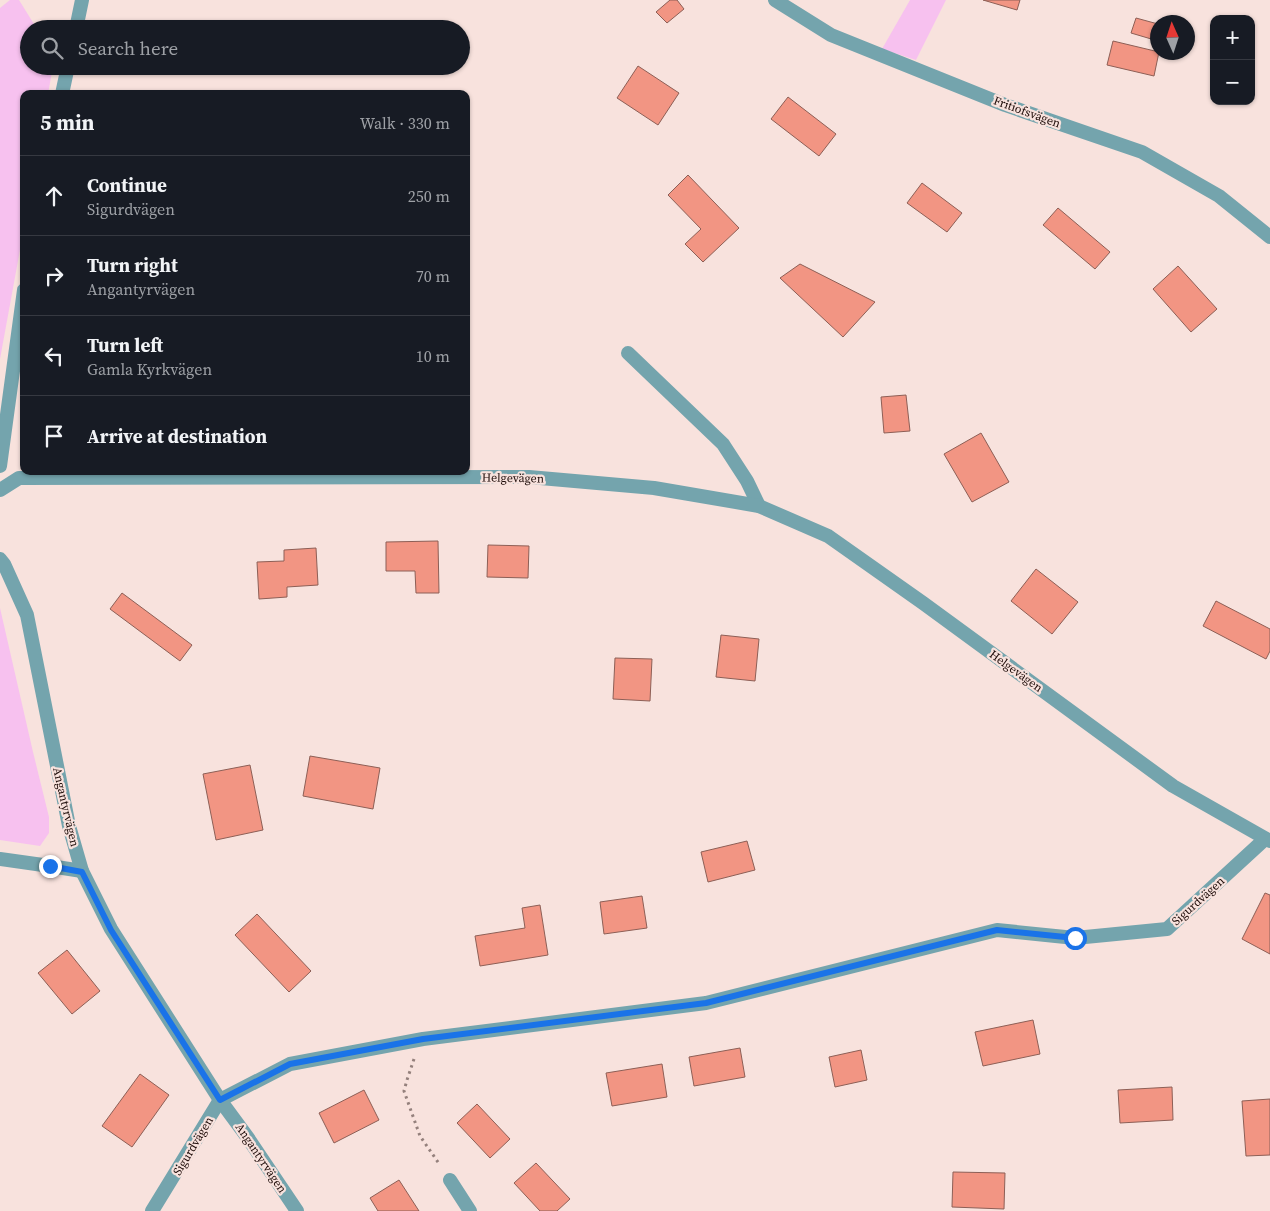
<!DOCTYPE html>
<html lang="en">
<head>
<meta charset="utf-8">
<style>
	:root { --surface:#171b24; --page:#20242c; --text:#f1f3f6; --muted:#9ea1a6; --line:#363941 }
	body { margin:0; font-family:"Source Serif 4",serif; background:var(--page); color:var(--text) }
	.controls { position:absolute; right:15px; top:15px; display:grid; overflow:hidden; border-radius:10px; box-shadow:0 1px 4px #0004 }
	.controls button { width:45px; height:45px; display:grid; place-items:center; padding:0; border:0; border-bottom:1px solid var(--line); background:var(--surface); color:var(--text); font:25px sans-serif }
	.compass { position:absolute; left:1150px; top:15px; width:45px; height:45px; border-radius:50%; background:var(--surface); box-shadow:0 1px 4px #0004; rotate:357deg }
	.stop { position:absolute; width:15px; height:15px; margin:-11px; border:4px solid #1a73e8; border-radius:50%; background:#fff }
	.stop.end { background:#1a73e8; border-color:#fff; box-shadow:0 1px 5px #0008 }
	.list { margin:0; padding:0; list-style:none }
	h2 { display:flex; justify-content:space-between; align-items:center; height:65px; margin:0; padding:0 20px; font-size:21px }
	h2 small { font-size:16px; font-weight:400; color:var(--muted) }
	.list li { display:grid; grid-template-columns:32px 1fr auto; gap:15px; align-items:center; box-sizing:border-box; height:80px; padding:0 20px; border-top:1px solid var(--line) }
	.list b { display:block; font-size:19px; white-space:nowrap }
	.list p { margin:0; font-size:16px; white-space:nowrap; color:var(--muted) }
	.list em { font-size:16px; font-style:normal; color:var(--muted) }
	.icon { flex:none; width:28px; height:28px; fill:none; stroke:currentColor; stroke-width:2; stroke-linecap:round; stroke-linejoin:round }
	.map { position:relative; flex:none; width:1270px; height:1211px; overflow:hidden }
	.search { position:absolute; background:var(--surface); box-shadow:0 1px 4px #0004; left:20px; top:20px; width:450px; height:55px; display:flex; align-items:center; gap:12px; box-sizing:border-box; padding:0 18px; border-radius:28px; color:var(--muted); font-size:19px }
	.panel { position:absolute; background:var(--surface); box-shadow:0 1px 4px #0004; left:20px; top:90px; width:450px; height:385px; border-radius:10px }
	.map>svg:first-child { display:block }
	.green { fill:#f7c1ef }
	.building { fill:#f29583; stroke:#8d5f56 }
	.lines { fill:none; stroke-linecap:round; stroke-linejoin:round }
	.path { stroke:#94807c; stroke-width:3; stroke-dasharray:2.5 4; stroke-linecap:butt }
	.minor { stroke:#74a4ad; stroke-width:14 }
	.tertiary { stroke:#74a4ad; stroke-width:14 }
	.route { stroke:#1a73e8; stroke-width:6 }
	.labels { text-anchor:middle; stroke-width:4.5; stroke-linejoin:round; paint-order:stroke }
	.street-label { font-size:12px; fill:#1c0a07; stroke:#f8e2dd }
</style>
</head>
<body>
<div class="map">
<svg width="1270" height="1211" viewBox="0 0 1270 1211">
	<rect width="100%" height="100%" fill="#f8e2dd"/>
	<g class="green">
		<path d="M 10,0 L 19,0 L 37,29 L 29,29 L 29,66 L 53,66 L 48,94 L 24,94 L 24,228 L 0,359 L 0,8 Z"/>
		<path d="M 910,0 L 946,0 L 916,60 L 882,49 Z"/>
		<path d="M 0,608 L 33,752 L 49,817 L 49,833 L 40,846 L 0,840 Z"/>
	</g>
	<g class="building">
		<path d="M 670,0 L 677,0 L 684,9 L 667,23 L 656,12 Z"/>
		<path d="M 983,0 L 1020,0 L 1017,10 Z"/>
		<path d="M 1136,18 L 1158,24 L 1158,41 L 1131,33 Z"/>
		<path d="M 1113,41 L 1159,52 L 1154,76 L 1107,65 Z"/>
		<path d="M 638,66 L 679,93 L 658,125 L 617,98 Z"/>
		<path d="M 788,97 L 836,134 L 819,156 L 771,119 Z"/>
		<path d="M 688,175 L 739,228 L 703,262 L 685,244 L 701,229 L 668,195 Z"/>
		<path d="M 922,183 L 962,213 L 947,232 L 907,203 Z"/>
		<path d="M 1058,208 L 1110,252 L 1095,269 L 1043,225 Z"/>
		<path d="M 800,264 L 875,302 L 843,337 L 780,278 Z"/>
		<path d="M 1178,266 L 1217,309 L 1191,332 L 1153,289 Z"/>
		<path d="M 906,395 L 910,431 L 884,433 L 881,397 Z"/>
		<path d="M 981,433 L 1009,482 L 972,502 L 944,454 Z"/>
		<path d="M 438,541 L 439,593 L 416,593 L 415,571 L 386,571 L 386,542 Z"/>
		<path d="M 488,545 L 529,546 L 528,578 L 487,577 Z"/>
		<path d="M 316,548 L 318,585 L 287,587 L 287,597 L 259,599 L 257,562 L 284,561 L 284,550 Z"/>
		<path d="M 1036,569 L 1078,602 L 1052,634 L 1011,601 Z"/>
		<path d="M 122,593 L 192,645 L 180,661 L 110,609 Z"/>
		<path d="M 1216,601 L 1270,629 L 1270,651 L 1266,659 L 1203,626 Z"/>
		<path d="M 721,635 L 759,639 L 755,681 L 716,677 Z"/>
		<path d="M 615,658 L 652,659 L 650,701 L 613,699 Z"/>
		<path d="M 310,756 L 380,768 L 373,809 L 303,796 Z"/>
		<path d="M 250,765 L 263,830 L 216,840 L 203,774 Z"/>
		<path d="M 747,841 L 755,870 L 708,882 L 701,852 Z"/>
		<path d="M 1265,893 L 1270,895 L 1270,954 L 1242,939 Z"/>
		<path d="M 642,896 L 647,928 L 604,934 L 600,902 Z"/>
		<path d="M 540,905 L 548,955 L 480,966 L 475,936 L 525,928 L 522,908 Z"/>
		<path d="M 257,914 L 311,971 L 289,992 L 235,935 Z"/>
		<path d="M 67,950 L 100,991 L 72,1014 L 38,973 Z"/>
		<path d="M 1033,1020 L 1040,1054 L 983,1066 L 975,1032 Z"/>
		<path d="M 740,1048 L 745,1077 L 694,1086 L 689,1057 Z"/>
		<path d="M 861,1050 L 867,1080 L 835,1087 L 829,1057 Z"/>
		<path d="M 662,1064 L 667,1097 L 612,1106 L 606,1073 Z"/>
		<path d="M 140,1074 L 169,1095 L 132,1147 L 102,1126 Z"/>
		<path d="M 1172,1087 L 1173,1120 L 1120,1123 L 1118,1090 Z"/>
		<path d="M 364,1090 L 379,1120 L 334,1143 L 319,1113 Z"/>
		<path d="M 1270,1099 L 1270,1155 L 1246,1156 L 1242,1101 Z"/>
		<path d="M 477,1104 L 510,1139 L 490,1158 L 457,1123 Z"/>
		<path d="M 536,1163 L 570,1199 L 557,1211 L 540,1211 L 514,1183 Z"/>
		<path d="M 953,1172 L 1005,1173 L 1004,1209 L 952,1207 Z"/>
		<path d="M 399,1180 L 419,1211 L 378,1211 L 370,1198 Z"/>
	</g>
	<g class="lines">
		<path class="path" d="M 414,1059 L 407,1080 L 404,1091 L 420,1136 L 440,1165"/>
		<g class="minor">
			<path d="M 775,0 L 831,35 L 1005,105 L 1142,152 L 1219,196 L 1270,237"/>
			<path d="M 76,29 L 82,0"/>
			<path d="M 62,94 L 68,66"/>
			<path d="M 628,353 L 723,444 L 747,481 L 759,506"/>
			<path d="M 0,466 L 24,290"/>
			<path d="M 0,490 L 19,478 L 529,477 L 654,488 L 759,506 L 828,536 L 923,603 L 1173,786 L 1270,841"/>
			<path d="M 0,859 L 50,866 L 82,871"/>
			<path d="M 450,1180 L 470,1211"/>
			<path d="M 152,1211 L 220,1100 L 290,1064 L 423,1039 L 706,1003 L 997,930 L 1075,938 L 1167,929 L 1265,839"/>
		</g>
		<path class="tertiary" d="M 0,559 L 4,564 L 27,615 L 69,826 L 82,871 L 111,929 L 220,1100 L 248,1138 L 297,1211"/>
	</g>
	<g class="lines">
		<path class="route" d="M 50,866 L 82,872 L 111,930 L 220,1100 L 290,1064 L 423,1039 L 706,1003 L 997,930 L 1075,938"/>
	</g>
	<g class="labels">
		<g class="street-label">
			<text transform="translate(1027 112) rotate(20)" y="4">Fritiofsvägen</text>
			<text transform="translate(513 478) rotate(1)" y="4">Helgevägen</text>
			<text transform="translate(1016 671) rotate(36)" y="4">Helgevägen</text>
			<text transform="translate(66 807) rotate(77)" y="4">Angantyrvägen</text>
			<text transform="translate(1198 901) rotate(-42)" y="4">Sigurdvägen</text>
			<text transform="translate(193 1146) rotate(-59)" y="4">Sigurdvägen</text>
			<text transform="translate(261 1158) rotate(56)" y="4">Angantyrvägen</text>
		</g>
	</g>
</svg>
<div class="controls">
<button>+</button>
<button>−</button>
</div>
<svg class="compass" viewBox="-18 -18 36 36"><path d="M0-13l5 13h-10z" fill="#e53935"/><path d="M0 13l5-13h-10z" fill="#9ea1a6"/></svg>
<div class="stop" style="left:1075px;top:938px"></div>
<div class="stop end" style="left:50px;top:866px"></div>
<div class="search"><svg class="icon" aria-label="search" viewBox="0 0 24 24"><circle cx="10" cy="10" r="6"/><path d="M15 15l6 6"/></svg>Search here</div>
<section class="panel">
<h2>5 min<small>Walk · 330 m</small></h2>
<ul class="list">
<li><svg class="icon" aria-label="ahead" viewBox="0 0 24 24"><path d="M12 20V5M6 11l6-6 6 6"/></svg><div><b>Continue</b><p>Sigurdvägen</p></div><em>250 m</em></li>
<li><svg class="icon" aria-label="right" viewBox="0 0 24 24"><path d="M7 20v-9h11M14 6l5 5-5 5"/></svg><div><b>Turn right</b><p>Angantyrvägen</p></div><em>70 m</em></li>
<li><svg class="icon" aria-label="left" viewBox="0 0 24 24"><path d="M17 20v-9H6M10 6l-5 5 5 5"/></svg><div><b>Turn left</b><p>Gamla Kyrkvägen</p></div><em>10 m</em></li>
<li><svg class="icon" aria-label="arrive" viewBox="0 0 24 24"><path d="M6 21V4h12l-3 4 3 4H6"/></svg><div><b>Arrive at destination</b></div></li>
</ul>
</section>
</div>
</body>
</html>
